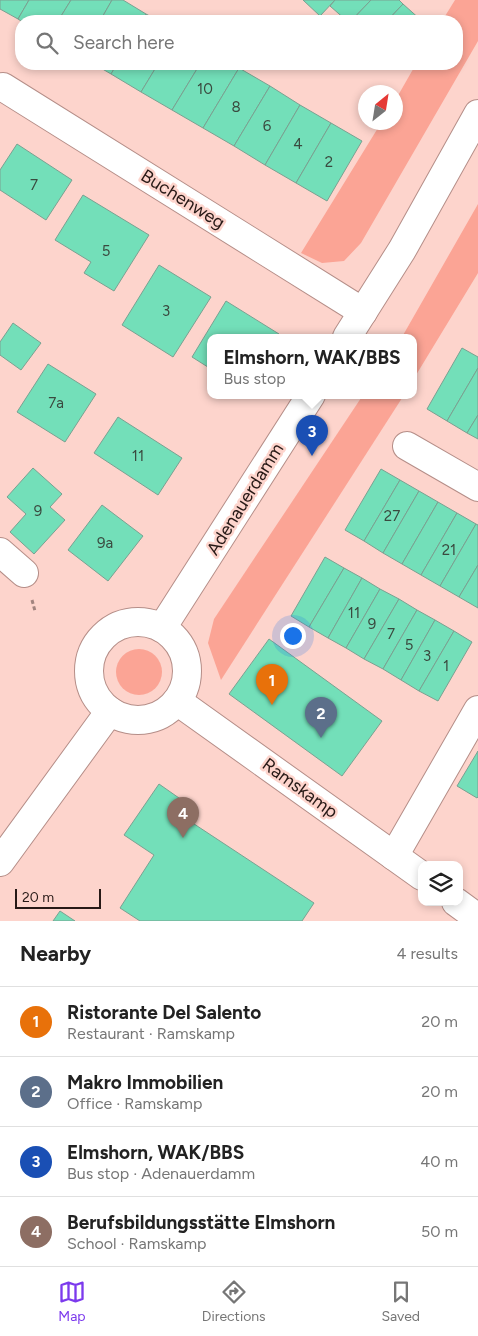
<!DOCTYPE html>
<html lang="en">
<head>
<meta charset="utf-8">
<style>
	:root { --surface:#fff; --page:#f6f6f6; --text:#222; --muted:#767676; --line:#e0e0e0; --accent:#7c3aed }
	body { margin:0; font-family:Figtree,sans-serif; background:var(--page); color:var(--text) }
	.controls { position:absolute; right:15px; bottom:15px; display:grid; overflow:hidden; border-radius:10px; box-shadow:0 2px 8px #0003 }
	.controls button { width:45px; height:45px; display:grid; place-items:center; padding:0; border:0; border-bottom:1px solid var(--line); background:var(--surface); color:var(--text); font:25px sans-serif }
	.compass { position:absolute; left:358px; top:85px; width:45px; height:45px; border-radius:50%; background:var(--surface); box-shadow:0 2px 8px #0003; rotate:30deg }
	.scale { position:absolute; left:15px; bottom:12px; width:86px; box-sizing:border-box; padding-left:5px; border:2px solid #271916; border-top:0; font-size:14px; line-height:18px; white-space:nowrap; color:#271916; -webkit-text-stroke:4px #fdd4cc; paint-order:stroke }
	.you { position:absolute; left:292px; top:635px; width:18px; height:18px; margin:-12px; border:4px solid #fff; border-radius:50%; background:#1a73e8; box-shadow:0 0 0 8px #1a73e833 }
	.badge { display:grid; place-items:center; width:32px; height:32px; border-radius:50%; background:var(--accent); color:#fff; font-size:16px; font-weight:700 }
	.pin { position:absolute; translate:-50% -41px; filter:drop-shadow(0 1px 2px #0008) }
	.pin::after { content:''; position:absolute; top:26px; width:18px; height:15px; background:inherit; clip-path:polygon(0 0,100% 0,50% 100%) }
	.popup { position:absolute; left:207px; top:334px; width:210px; height:65px; box-sizing:border-box; display:grid; place-content:center; border-radius:10px; background:var(--surface); filter:drop-shadow(0 1px 4px #0005); font-size:16px; white-space:nowrap; color:var(--muted) }
	.popup b { font-size:19px; color:var(--text) }
	.popup::after { content:''; position:absolute; left:50%; top:100%; margin-left:-10px; border:10px solid transparent; border-top-color:var(--surface) }
	.list { margin:0; padding:0; list-style:none }
	h2 { display:flex; justify-content:space-between; align-items:center; height:65px; margin:0; padding:0 20px; font-size:21px }
	h2 small { font-size:16px; font-weight:400; color:var(--muted) }
	.list li { display:grid; grid-template-columns:32px 1fr auto; gap:15px; align-items:center; box-sizing:border-box; height:70px; padding:0 20px; border-top:1px solid var(--line) }
	.list b { display:block; font-size:19px; white-space:nowrap }
	.list p { margin:0; font-size:16px; white-space:nowrap; color:var(--muted) }
	.list em { font-size:16px; font-style:normal; color:var(--muted) }
	.icon { flex:none; width:28px; height:28px; fill:none; stroke:currentColor; stroke-width:2; stroke-linecap:round; stroke-linejoin:round }
	.map { position:relative; flex:none; width:478px; height:921px; overflow:hidden }
	.search { position:absolute; background:var(--surface); box-shadow:0 2px 8px #0003; left:15px; right:15px; top:15px; height:55px; display:flex; align-items:center; gap:12px; box-sizing:border-box; padding:0 18px; border-radius:20px; color:var(--muted); font-size:19px }
	.sheet { height:345px; background:var(--surface) }
	nav { display:flex; justify-content:space-around; align-items:center; box-sizing:border-box; height:70px; border-top:1px solid var(--line); background:var(--surface); font-size:14px; color:var(--muted) }
	nav a { display:grid; justify-items:center; gap:2px }
	nav .on { color:var(--accent) }
	.map>svg:first-child { display:block }
	.green { fill:#fba495 }
	.building { fill:#73dfb9; stroke:#7aa191 }
	.lines { fill:none; stroke-linecap:round; stroke-linejoin:round }
	.minor-casing { stroke:#b58e88; stroke-width:30 }
	.path { stroke:#a2847f; stroke-width:3; stroke-dasharray:4 2.5; stroke-linecap:butt }
	.minor { stroke:#fff; stroke-width:28 }
	.labels { text-anchor:middle; stroke-width:5; stroke-linejoin:round; paint-order:stroke }
	.number-label { font-size:15px; fill:#3a4a3f }
	.street-label { font-size:18px; fill:#271916; stroke:#fdd4cc }
</style>
</head>
<body>
<div class="map">
<svg width="478" height="921" viewBox="0 0 478 921">
	<rect width="100%" height="100%" fill="#fdd4cc"/>
	<g class="green">
		<path d="M 455,0 L 478,0 L 478,41 L 361,243 L 344,261 L 322,263 L 301,253 L 381,123 L 396,122 L 396,99 L 416,64 L 457,64 L 457,21 L 442,21 Z"/>
		<path d="M 478,204 L 478,273 L 413,380 L 413,337 L 402,337 Z"/>
		<path d="M 363,395 L 404,395 L 221,680 L 208,643 L 214,619 Z"/>
		<circle cx="139" cy="672" r="23"/>
	</g>
	<g class="building">
		<path d="M 0,0 L 29,0 L 18,19 L 0,9 Z"/>
		<path d="M 29,0 L 71,0 L 58,21 L 21,21 L 18,19 Z"/>
		<path d="M 71,0 L 112,0 L 100,21 L 58,21 Z"/>
		<path d="M 112,0 L 123,0 L 146,14 L 142,21 L 100,21 Z"/>
		<path d="M 303,0 L 335,0 L 320,16 Z"/>
		<path d="M 335,0 L 371,0 L 351,21 L 347,21 L 330,6 Z"/>
		<path d="M 371,0 L 399,0 L 403,4 L 387,21 L 351,21 Z"/>
		<path d="M 403,4 L 422,21 L 387,21 Z"/>
		<path d="M 146,14 L 159,21 L 142,21 Z"/>
		<path d="M 94,64 L 117,64 L 111,74 Z"/>
		<path d="M 117,64 L 158,64 L 141,92 L 111,74 Z"/>
		<path d="M 158,64 L 200,64 L 172,110 L 141,92 Z"/>
		<path d="M 200,64 L 231,64 L 239,68 L 203,128 L 172,110 Z"/>
		<path d="M 239,68 L 270,86 L 234,146 L 203,128 Z"/>
		<path d="M 270,86 L 300,105 L 265,165 L 234,146 Z"/>
		<path d="M 300,105 L 331,123 L 296,183 L 265,165 Z"/>
		<path d="M 331,123 L 362,141 L 327,201 L 296,183 Z"/>
		<path d="M 17,144 L 72,180 L 46,220 L 0,190 L 0,170 Z"/>
		<path d="M 83,195 L 149,235 L 114,291 L 84,273 L 91,262 L 55,240 Z"/>
		<path d="M 159,265 L 211,297 L 173,357 L 122,325 Z"/>
		<path d="M 226,301 L 279,334 L 277,337 L 211,337 L 211,369 L 192,357 Z"/>
		<path d="M 13,323 L 41,343 L 21,370 L 0,355 L 0,342 Z"/>
		<path d="M 462,348 L 478,357 L 478,368 L 447,421 L 427,409 Z"/>
		<path d="M 48,364 L 96,394 L 65,442 L 17,412 Z"/>
		<path d="M 478,368 L 478,415 L 467,433 L 447,421 Z"/>
		<path d="M 478,415 L 478,439 L 467,433 Z"/>
		<path d="M 118,417 L 182,458 L 158,495 L 94,453 Z"/>
		<path d="M 33,468 L 62,494 L 50,507 L 65,520 L 34,554 L 10,532 L 26,514 L 7,497 Z"/>
		<path d="M 381,469 L 400,480 L 364,541 L 345,530 Z"/>
		<path d="M 400,480 L 419,491 L 383,553 L 364,541 Z"/>
		<path d="M 419,491 L 438,502 L 402,564 L 383,553 Z"/>
		<path d="M 438,502 L 457,513 L 421,575 L 402,564 Z"/>
		<path d="M 102,505 L 143,536 L 108,581 L 68,550 Z"/>
		<path d="M 457,513 L 476,524 L 440,586 L 421,575 Z"/>
		<path d="M 476,524 L 478,525 L 478,565 L 459,597 L 440,586 Z"/>
		<path d="M 325,557 L 344,568 L 309,627 L 291,616 Z"/>
		<path d="M 478,565 L 478,608 L 459,597 Z"/>
		<path d="M 344,568 L 362,578 L 328,638 L 309,627 Z"/>
		<path d="M 362,578 L 380,589 L 346,648 L 328,638 Z"/>
		<path d="M 380,589 L 399,599 L 364,659 L 346,648 Z"/>
		<path d="M 399,599 L 417,610 L 383,669 L 364,659 Z"/>
		<path d="M 417,610 L 435,620 L 401,680 L 383,669 Z"/>
		<path d="M 435,620 L 454,631 L 419,691 L 401,680 Z"/>
		<path d="M 454,631 L 472,642 L 438,701 L 419,691 Z"/>
		<path d="M 269,639 L 382,721 L 342,776 L 229,694 Z"/>
		<path d="M 478,751 L 478,797 L 477,798 L 457,786 Z"/>
		<path d="M 159,784 L 189,805 L 182,816 L 314,903 L 302,921 L 140,921 L 120,908 L 154,855 L 124,835 Z"/>
		<path d="M 60,911 L 75,921 L 53,921 Z"/>
	</g>
	<g class="lines">
		<g class="minor-casing">
			<g id="minor">
				<path d="M 3,87 L 363,312"/>
				<path d="M 347,337 L 402,250 L 478,114"/>
				<path d="M 407,446 L 478,487"/>
				<path d="M 0,552 L 24,573"/>
				<circle cx="138" cy="671" r="49"/>
				<path d="M 162,628 L 311,395"/>
				<path d="M 177,701 L 422,876"/>
				<path d="M 394,856 L 478,710"/>
				<path d="M 0,862 L 110,711"/>
				<path d="M 456,902 L 478,918"/>
			</g>
		</g>
		<path class="path" d="M 32,600 L 35,611"/>
		<use href="#minor" class="minor"/>
	</g>
	<g class="labels">
		<g class="number-label">
			<text x="205" y="94">10</text>
			<text x="236" y="112">8</text>
			<text x="267" y="131">6</text>
			<text x="298" y="149">4</text>
			<text x="329" y="167">2</text>
			<text x="34" y="190">7</text>
			<text x="106" y="256">5</text>
			<text x="166" y="316">3</text>
			<text x="56" y="408">7a</text>
			<text x="138" y="461">11</text>
			<text x="38" y="516">9</text>
			<text x="392" y="521">27</text>
			<text x="105" y="548">9a</text>
			<text x="449" y="555">21</text>
			<text x="354" y="618">11</text>
			<text x="372" y="629">9</text>
			<text x="391" y="639">7</text>
			<text x="409" y="650">5</text>
			<text x="427" y="661">3</text>
			<text x="446" y="671">1</text>
		</g>
		<g class="street-label">
			<text transform="translate(183 199) rotate(32)" y="6">Buchenweg</text>
			<text transform="translate(245 499) rotate(-58)" y="6">Adenauerdamm</text>
			<text transform="translate(300 788) rotate(36)" y="6">Ramskamp</text>
		</g>
	</g>
</svg>
<div class="controls">
<button><svg class="icon" aria-label="layers" viewBox="0 0 24 24"><path d="M12 4l9 5-9 5-9-5zM3 14l9 5 9-5"/></svg></button>
</div>
<svg class="compass" viewBox="-18 -18 36 36"><path d="M0-13l5 13h-10z" fill="#e53935"/><path d="M0 13l5-13h-10z" fill="#767676"/></svg>
<div class="scale">20 m</div>
<div class="you"></div>
<div class="pin badge" style="left:272px;top:705px;background:#e8710a">1</div>
<div class="pin badge" style="left:321px;top:738px;background:#5c6f8a">2</div>
<div class="pin badge" style="left:312px;top:456px;background:#1a4fb4">3</div>
<div class="popup"><b>Elmshorn, WAK/BBS</b>Bus stop</div>
<div class="pin badge" style="left:183px;top:838px;background:#8d6e63">4</div>
<div class="search"><svg class="icon" aria-label="search" viewBox="0 0 24 24"><circle cx="10" cy="10" r="6"/><path d="M15 15l6 6"/></svg>Search here</div>
</div>
<section class="sheet">
<h2>Nearby<small>4 results</small></h2>
<ul class="list">
<li><span class="badge" style="background:#e8710a">1</span><div><b>Ristorante Del Salento</b><p>Restaurant · Ramskamp</p></div><em>20 m</em></li>
<li><span class="badge" style="background:#5c6f8a">2</span><div><b>Makro Immobilien</b><p>Office · Ramskamp</p></div><em>20 m</em></li>
<li><span class="badge" style="background:#1a4fb4">3</span><div><b>Elmshorn, WAK/BBS</b><p>Bus stop · Adenauerdamm</p></div><em>40 m</em></li>
<li><span class="badge" style="background:#8d6e63">4</span><div><b>Berufsbildungsstätte Elmshorn</b><p>School · Ramskamp</p></div><em>50 m</em></li>
</ul>
</section>
<nav>
<a class="on"><svg class="icon" aria-label="map" viewBox="0 0 24 24"><path d="M3 6l6-2 6 2 6-2v14l-6 2-6-2-6 2zM9 4v14M15 6v14"/></svg>Map</a>
<a><svg class="icon" aria-label="directions" viewBox="0 0 24 24"><path d="M12 3l9 9-9 9-9-9zM9 14v-3h6M13 9l2 2-2 2"/></svg>Directions</a>
<a><svg class="icon" aria-label="saved" viewBox="0 0 24 24"><path d="M7 4h10v16l-5-4-5 4z"/></svg>Saved</a>
</nav>
</body>
</html>
